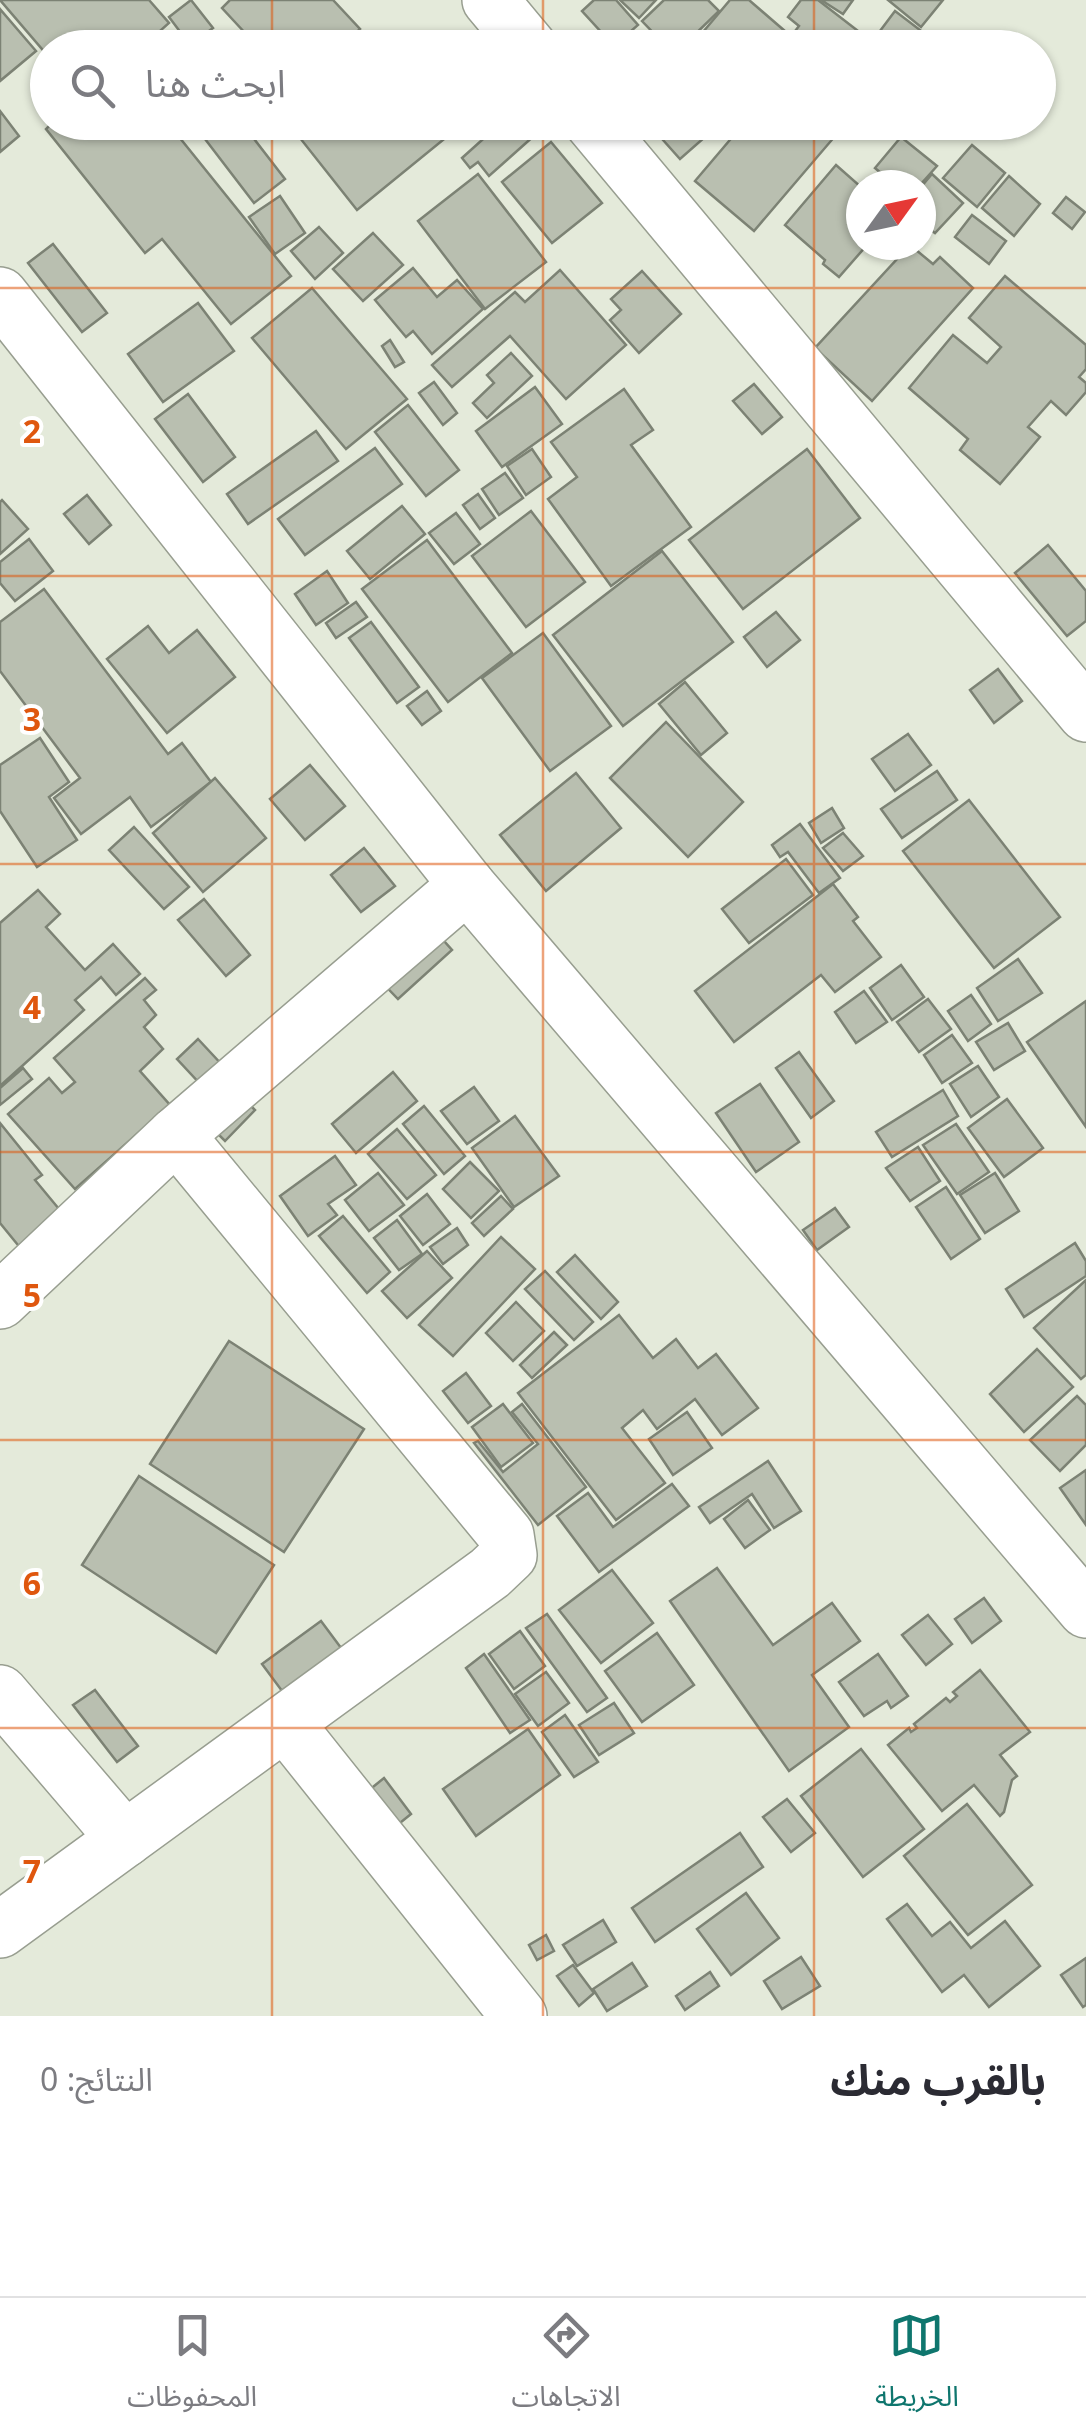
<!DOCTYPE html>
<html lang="ar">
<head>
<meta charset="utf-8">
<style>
	:root { --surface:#fff; --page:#f2f2f3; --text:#2b2b33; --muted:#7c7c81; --line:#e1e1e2; --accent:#0f766e }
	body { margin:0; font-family:Georgia,"Noto Sans Arabic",serif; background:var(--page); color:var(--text); direction:rtl }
	.compass { position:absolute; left:846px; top:170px; width:90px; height:90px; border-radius:50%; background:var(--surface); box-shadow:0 2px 8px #0004; rotate:57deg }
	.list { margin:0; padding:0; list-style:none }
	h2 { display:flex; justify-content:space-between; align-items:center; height:130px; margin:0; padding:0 40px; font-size:42px }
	h2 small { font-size:32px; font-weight:400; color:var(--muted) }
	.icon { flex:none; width:55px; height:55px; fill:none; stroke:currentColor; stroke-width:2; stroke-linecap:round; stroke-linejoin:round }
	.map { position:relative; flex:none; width:1086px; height:2016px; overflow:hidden; direction:ltr }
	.search { position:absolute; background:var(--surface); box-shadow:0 2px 8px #0004; left:30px; right:30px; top:30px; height:110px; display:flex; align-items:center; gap:25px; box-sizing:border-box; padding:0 35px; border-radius:55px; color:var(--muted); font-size:38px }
	.sheet { height:280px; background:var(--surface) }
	nav { display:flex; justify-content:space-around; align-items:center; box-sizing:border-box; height:140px; border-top:2px solid var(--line); background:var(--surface); font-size:28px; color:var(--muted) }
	nav a { display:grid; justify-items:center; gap:5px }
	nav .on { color:var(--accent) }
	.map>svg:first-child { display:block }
	.building { fill:#b9bfb0; stroke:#7c8274; stroke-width:2.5 }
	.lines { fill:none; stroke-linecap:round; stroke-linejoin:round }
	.minor-casing { stroke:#989e90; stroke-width:58 }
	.minor { stroke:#fff; stroke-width:55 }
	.grid { fill:none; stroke:#df570e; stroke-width:2.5; stroke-opacity:0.55 }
	.grid-label { font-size:32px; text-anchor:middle; font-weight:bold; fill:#df570e; stroke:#fff; stroke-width:8; stroke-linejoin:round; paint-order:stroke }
</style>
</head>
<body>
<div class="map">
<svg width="1086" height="2016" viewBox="0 0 1086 2016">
	<rect width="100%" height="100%" fill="#e4eada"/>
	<g class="building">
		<path d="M 0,0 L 149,0 L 169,23 L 141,48 L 128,48 L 120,38 L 109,48 L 48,48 L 48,56 Z"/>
		<path d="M 191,0 L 213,28 L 190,45 L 169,17 Z"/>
		<path d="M 230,0 L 333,0 L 360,29 L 340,48 L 259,48 L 222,8 Z"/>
		<path d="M 594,0 L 616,0 L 638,25 L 614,46 L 582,11 Z"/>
		<path d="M 620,0 L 656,0 L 639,18 Z"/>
		<path d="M 664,0 L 708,0 L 719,11 L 681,48 L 668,48 L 642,21 Z"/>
		<path d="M 730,0 L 749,0 L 786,32 L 773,48 L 729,48 L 723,43 L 719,48 L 694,48 L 692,45 Z"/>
		<path d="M 801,0 L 818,0 L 880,48 L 782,48 L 799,26 L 788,17 Z"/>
		<path d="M 821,0 L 853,0 L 843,14 Z"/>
		<path d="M 888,0 L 943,0 L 921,27 Z"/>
		<path d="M 0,9 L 36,51 L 0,81 Z"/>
		<path d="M 895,11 L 920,30 L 909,48 L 887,48 L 874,39 Z"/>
		<path d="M 0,111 L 19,136 L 0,152 Z"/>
		<path d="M 53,122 L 167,122 L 291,276 L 231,324 L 162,239 L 145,253 L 46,129 Z"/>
		<path d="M 192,122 L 241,122 L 285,179 L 254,203 Z"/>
		<path d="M 318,122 L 465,122 L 357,210 L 300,138 Z"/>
		<path d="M 502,122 L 542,122 L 545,126 L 489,176 L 478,162 L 470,168 L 462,158 Z"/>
		<path d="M 647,122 L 722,122 L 680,159 Z"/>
		<path d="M 734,122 L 821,122 L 836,135 L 754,231 L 695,181 L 740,128 Z"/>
		<path d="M 901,137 L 937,166 L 920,185 L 895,185 L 875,168 Z"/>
		<path d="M 551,142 L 602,203 L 552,243 L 502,182 Z"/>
		<path d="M 972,145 L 1005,173 L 977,207 L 943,178 Z"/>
		<path d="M 836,165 L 861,187 L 861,245 L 867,245 L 839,277 L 823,264 L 825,260 L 785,225 Z"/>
		<path d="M 478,174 L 546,262 L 485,309 L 418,221 Z"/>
		<path d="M 932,174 L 963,203 L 935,233 L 921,223 L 921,187 Z"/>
		<path d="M 1009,176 L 1040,204 L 1014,236 L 982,208 Z"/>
		<path d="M 280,196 L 305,233 L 275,254 L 249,217 Z"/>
		<path d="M 1066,197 L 1085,212 L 1072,229 L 1053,213 Z"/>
		<path d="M 972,215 L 1006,241 L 989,264 L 955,237 Z"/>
		<path d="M 319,227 L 343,253 L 315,279 L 291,251 Z"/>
		<path d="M 373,233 L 403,265 L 363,301 L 333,269 Z"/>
		<path d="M 53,244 L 107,313 L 82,332 L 28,263 Z"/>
		<path d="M 910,245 L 933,264 L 940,257 L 973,288 L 872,401 L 815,348 Z"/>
		<path d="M 413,268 L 437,297 L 457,280 L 483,309 L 432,354 L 413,331 L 406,337 L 375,300 Z"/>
		<path d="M 560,270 L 626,345 L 566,399 L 510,336 L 452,387 L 432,365 L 515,292 L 525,302 Z"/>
		<path d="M 642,271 L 681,314 L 639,353 L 610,320 L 621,310 L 611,299 Z"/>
		<path d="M 1005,276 L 1086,345 L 1086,369 L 1079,377 L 1086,383 L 1086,392 L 1066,415 L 1051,401 L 1028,427 L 1040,437 L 1000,484 L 960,450 L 968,439 L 909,388 L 953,335 L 987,363 L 1001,347 L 969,318 Z"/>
		<path d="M 312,288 L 407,399 L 346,449 L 252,338 Z"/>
		<path d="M 198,303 L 234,351 L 163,402 L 128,354 Z"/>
		<path d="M 390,340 L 404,362 L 395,367 L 382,346 Z"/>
		<path d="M 511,353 L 532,376 L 487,418 L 473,403 L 494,383 L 487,375 Z"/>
		<path d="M 434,382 L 457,413 L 443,425 L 419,393 Z"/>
		<path d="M 754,384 L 782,417 L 762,434 L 733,401 Z"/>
		<path d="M 535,387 L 562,424 L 502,467 L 476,431 Z"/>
		<path d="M 624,389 L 653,430 L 631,445 L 691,527 L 611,586 L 548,499 L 577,477 L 551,442 Z"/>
		<path d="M 188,394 L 235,457 L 203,482 L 155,419 Z"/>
		<path d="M 408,405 L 459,470 L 426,496 L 375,432 Z"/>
		<path d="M 316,431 L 338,461 L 248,524 L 227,494 Z"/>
		<path d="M 375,448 L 402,484 L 305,555 L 278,519 Z"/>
		<path d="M 532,449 L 551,477 L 526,495 L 507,466 Z"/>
		<path d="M 807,449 L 860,518 L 743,609 L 689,540 Z"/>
		<path d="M 505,473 L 523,498 L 499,515 L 482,489 Z"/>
		<path d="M 478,494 L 495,518 L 480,529 L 463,505 Z"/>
		<path d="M 87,495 L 111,525 L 89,544 L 64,514 Z"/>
		<path d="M 2,500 L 28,529 L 0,554 L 0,502 Z"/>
		<path d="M 402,506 L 425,534 L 370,579 L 347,551 Z"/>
		<path d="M 531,511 L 585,582 L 526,627 L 472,556 Z"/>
		<path d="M 456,513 L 480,544 L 454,564 L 429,533 Z"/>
		<path d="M 29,539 L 53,571 L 15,601 L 0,583 L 0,562 Z"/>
		<path d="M 427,540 L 512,653 L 448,702 L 362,589 Z"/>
		<path d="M 1048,545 L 1086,591 L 1086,621 L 1067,636 L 1015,573 Z"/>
		<path d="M 662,551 L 733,642 L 623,726 L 553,635 Z"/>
		<path d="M 327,571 L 348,603 L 316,625 L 295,594 Z"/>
		<path d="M 44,589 L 168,754 L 182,743 L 211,782 L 151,827 L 130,797 L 81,834 L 54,798 L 80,778 L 0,671 L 0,622 Z"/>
		<path d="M 356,602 L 367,617 L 336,638 L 326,623 Z"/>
		<path d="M 776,612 L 800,640 L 767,667 L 744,637 Z"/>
		<path d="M 371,622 L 419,687 L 397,703 L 349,638 Z"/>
		<path d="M 148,626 L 169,653 L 197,630 L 235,677 L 167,733 L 107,659 Z"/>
		<path d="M 543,633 L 611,726 L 550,771 L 482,678 Z"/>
		<path d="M 998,669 L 1022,701 L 994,723 L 970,690 Z"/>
		<path d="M 685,682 L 727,733 L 701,755 L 659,704 Z"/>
		<path d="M 427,691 L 441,711 L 422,725 L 407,706 Z"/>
		<path d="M 666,722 L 743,802 L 688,857 L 610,778 Z"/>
		<path d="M 908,734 L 931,765 L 895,791 L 872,759 Z"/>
		<path d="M 40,738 L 69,782 L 49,797 L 77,840 L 37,867 L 0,811 L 0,765 Z"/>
		<path d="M 310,765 L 345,806 L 305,840 L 270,799 Z"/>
		<path d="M 937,771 L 957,800 L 902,838 L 881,809 Z"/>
		<path d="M 576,773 L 621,828 L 546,891 L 500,835 Z"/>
		<path d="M 215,778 L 266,838 L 203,892 L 153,833 Z"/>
		<path d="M 969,800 L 1060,917 L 994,968 L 903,851 Z"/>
		<path d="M 832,808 L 844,828 L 821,843 L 809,823 Z"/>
		<path d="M 800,824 L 840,878 L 819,893 L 788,852 L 780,857 L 772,845 Z"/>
		<path d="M 134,827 L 189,887 L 164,909 L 109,850 Z"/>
		<path d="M 843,833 L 863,856 L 843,871 L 823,848 Z"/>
		<path d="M 364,848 L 395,886 L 361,912 L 331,875 Z"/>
		<path d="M 786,859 L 813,895 L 749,943 L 722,909 Z"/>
		<path d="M 833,884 L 858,917 L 853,921 L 881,957 L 835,992 L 821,975 L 734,1042 L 695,991 Z"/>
		<path d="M 38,890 L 60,914 L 46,927 L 85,970 L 113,944 L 140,974 L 116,995 L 101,977 L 75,1000 L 84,1010 L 0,1086 L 0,923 Z"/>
		<path d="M 204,899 L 250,955 L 226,976 L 178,920 Z"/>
		<path d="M 427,922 L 452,950 L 398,999 L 373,973 Z"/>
		<path d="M 1018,959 L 1042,993 L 998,1021 L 977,988 Z"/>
		<path d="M 901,965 L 924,997 L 892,1020 L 870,988 Z"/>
		<path d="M 145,978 L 156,990 L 144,1000 L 156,1015 L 144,1027 L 163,1049 L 140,1071 L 170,1105 L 75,1189 L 8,1114 L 49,1078 L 62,1093 L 75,1082 L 54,1058 Z"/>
		<path d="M 864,991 L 887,1022 L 856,1043 L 835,1012 Z"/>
		<path d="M 971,995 L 991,1024 L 968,1041 L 948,1011 Z"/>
		<path d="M 928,999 L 951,1029 L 919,1052 L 897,1022 Z"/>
		<path d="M 1086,1001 L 1086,1127 L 1027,1042 Z"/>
		<path d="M 1008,1023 L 1025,1051 L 994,1070 L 976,1042 Z"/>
		<path d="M 952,1035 L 972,1063 L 942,1083 L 924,1055 Z"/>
		<path d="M 198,1039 L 224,1067 L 203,1087 L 177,1059 Z"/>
		<path d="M 799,1052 L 834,1101 L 811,1118 L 776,1068 Z"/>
		<path d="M 978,1066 L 999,1097 L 971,1117 L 950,1084 Z"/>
		<path d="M 23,1068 L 32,1079 L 0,1105 L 0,1088 Z"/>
		<path d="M 393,1072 L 417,1101 L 356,1153 L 332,1124 Z"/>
		<path d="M 760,1084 L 799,1142 L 756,1172 L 716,1113 Z"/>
		<path d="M 474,1087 L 499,1121 L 467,1144 L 441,1111 Z"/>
		<path d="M 943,1090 L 958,1116 L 892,1157 L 876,1132 Z"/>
		<path d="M 239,1094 L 255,1110 L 225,1141 L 208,1124 Z"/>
		<path d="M 1007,1099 L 1043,1148 L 1004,1177 L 968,1128 Z"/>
		<path d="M 424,1106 L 465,1156 L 444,1174 L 403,1124 Z"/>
		<path d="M 515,1116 L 559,1176 L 514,1207 L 472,1148 Z"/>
		<path d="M 0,1123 L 42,1175 L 35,1180 L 64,1215 L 22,1250 L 0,1223 Z"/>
		<path d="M 956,1124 L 989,1172 L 957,1194 L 923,1145 Z"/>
		<path d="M 397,1129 L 436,1175 L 407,1199 L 368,1154 Z"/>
		<path d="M 918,1147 L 940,1181 L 910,1201 L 886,1168 Z"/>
		<path d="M 335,1156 L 356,1185 L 328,1204 L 337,1215 L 308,1236 L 280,1196 Z"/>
		<path d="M 470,1162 L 499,1191 L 471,1218 L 443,1189 Z"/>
		<path d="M 378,1173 L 404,1205 L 369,1231 L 345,1200 Z"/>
		<path d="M 995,1173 L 1019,1211 L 985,1233 L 960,1195 Z"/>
		<path d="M 946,1187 L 980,1239 L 951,1259 L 916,1207 Z"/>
		<path d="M 427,1194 L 450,1224 L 423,1245 L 400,1216 Z"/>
		<path d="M 501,1196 L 513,1209 L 484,1236 L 472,1223 Z"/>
		<path d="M 835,1208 L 849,1227 L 817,1250 L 803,1230 Z"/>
		<path d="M 343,1216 L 390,1272 L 367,1293 L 319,1236 Z"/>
		<path d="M 397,1220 L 422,1254 L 399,1270 L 374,1238 Z"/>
		<path d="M 457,1228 L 468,1245 L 443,1264 L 430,1247 Z"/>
		<path d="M 501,1237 L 535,1269 L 453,1356 L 419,1325 Z"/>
		<path d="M 1075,1243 L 1086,1261 L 1086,1276 L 1024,1317 L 1006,1289 Z"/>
		<path d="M 427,1251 L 452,1278 L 407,1318 L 382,1291 Z"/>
		<path d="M 575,1255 L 618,1302 L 601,1319 L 557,1272 Z"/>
		<path d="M 545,1271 L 593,1322 L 574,1340 L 525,1289 Z"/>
		<path d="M 1086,1280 L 1086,1375 L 1081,1379 L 1034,1328 Z"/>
		<path d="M 516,1302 L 544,1331 L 513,1361 L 486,1333 Z"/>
		<path d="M 619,1315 L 653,1358 L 676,1339 L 698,1368 L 716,1354 L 758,1408 L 722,1435 L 695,1399 L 657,1429 L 643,1410 L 622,1428 L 665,1483 L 616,1520 L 518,1393 Z"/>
		<path d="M 554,1332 L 567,1345 L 532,1378 L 520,1365 Z"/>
		<path d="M 229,1341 L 364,1429 L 284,1552 L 150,1464 Z"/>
		<path d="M 1037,1349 L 1073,1387 L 1024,1432 L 990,1394 Z"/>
		<path d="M 466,1373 L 491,1406 L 468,1423 L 443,1391 Z"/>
		<path d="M 1077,1396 L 1086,1405 L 1086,1445 L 1060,1471 L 1030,1440 Z"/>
		<path d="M 503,1404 L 533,1443 L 501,1467 L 472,1427 Z"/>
		<path d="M 522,1404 L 586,1487 L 538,1525 L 474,1443 L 478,1441 L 503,1472 L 538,1444 L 512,1412 Z"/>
		<path d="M 687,1412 L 712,1448 L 673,1475 L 649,1439 Z"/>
		<path d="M 768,1461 L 801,1511 L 774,1528 L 752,1494 L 710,1523 L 699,1507 Z"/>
		<path d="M 1086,1470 L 1086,1525 L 1060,1488 Z"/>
		<path d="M 139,1476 L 274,1565 L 216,1653 L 82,1565 Z"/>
		<path d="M 672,1484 L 689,1506 L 599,1572 L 557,1516 L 588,1493 L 613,1527 Z"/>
		<path d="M 748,1500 L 770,1530 L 745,1548 L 724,1519 Z"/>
		<path d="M 717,1568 L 773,1645 L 832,1603 L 860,1641 L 812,1675 L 849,1727 L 789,1771 L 670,1601 Z"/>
		<path d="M 612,1570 L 653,1623 L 601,1663 L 559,1610 Z"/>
		<path d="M 984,1598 L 1001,1621 L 972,1643 L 955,1619 Z"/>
		<path d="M 547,1614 L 607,1698 L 587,1712 L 526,1628 Z"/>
		<path d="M 928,1615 L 952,1644 L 926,1665 L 902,1635 Z"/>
		<path d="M 321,1621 L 353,1664 L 294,1707 L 262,1664 Z"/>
		<path d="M 520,1631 L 545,1666 L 514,1689 L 489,1654 Z"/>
		<path d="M 657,1633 L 694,1685 L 642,1722 L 605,1671 Z"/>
		<path d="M 484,1654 L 530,1720 L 510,1733 L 466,1668 Z"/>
		<path d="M 878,1654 L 908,1696 L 891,1708 L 887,1701 L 864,1716 L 839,1682 Z"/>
		<path d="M 980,1670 L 1030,1732 L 1000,1755 L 1017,1776 L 1012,1780 L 1004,1812 L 1000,1816 L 974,1785 L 942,1811 L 888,1745 L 909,1728 L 911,1732 L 917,1728 L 914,1724 L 946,1698 L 950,1702 L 957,1696 L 953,1692 Z"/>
		<path d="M 546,1672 L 569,1703 L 538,1726 L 515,1694 Z"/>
		<path d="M 95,1690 L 138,1746 L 117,1762 L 73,1705 Z"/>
		<path d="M 614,1703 L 634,1733 L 599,1755 L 579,1725 Z"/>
		<path d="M 565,1715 L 598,1762 L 574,1777 L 542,1732 Z"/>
		<path d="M 528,1729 L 560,1775 L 476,1836 L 443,1789 Z"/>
		<path d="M 861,1749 L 924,1829 L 863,1877 L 801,1796 Z"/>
		<path d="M 384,1778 L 411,1814 L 395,1827 L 368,1791 Z"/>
		<path d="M 787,1799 L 815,1833 L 791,1852 L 763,1817 Z"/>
		<path d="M 967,1804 L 1032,1885 L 968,1935 L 904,1856 Z"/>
		<path d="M 740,1833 L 763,1867 L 655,1942 L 632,1908 Z"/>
		<path d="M 746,1893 L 779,1938 L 731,1975 L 697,1929 Z"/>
		<path d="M 907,1904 L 932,1936 L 950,1922 L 971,1948 L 1005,1921 L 1040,1966 L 989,2007 L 964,1975 L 942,1992 L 887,1919 Z"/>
		<path d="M 603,1920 L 616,1942 L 577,1966 L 563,1945 Z"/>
		<path d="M 546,1935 L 554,1951 L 537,1960 L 529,1945 Z"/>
		<path d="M 801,1957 L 820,1986 L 782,2009 L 764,1981 Z"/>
		<path d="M 1086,1958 L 1086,2005 L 1083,2007 L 1061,1975 Z"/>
		<path d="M 632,1963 L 647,1986 L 607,2011 L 593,1989 Z"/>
		<path d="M 573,1965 L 594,1993 L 579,2006 L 557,1976 Z"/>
		<path d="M 710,1972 L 719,1986 L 685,2010 L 676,1996 Z"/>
	</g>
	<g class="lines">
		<g class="minor-casing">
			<g id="minor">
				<path d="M 490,0 L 530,48"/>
				<path d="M 592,122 L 1086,714"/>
				<path d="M 0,295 L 467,885 L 1086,1610"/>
				<path d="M 0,1301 L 176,1135 L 467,885"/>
				<path d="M 0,1693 L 125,1839"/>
				<path d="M 286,1724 L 519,2016"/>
				<path d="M 0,1930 L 490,1573 L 509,1555 L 506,1535 L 176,1135"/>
			</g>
		</g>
		<use href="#minor" class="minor"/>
	</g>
	<path class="grid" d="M 272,0 L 272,48M 543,0 L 543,48M 814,0 L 814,48M 272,122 L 272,2016M 543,122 L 543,2016M 814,122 L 814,2016M 0,288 L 1086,288M 0,576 L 1086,576M 0,864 L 1086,864M 0,1152 L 1086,1152M 0,1440 L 1086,1440M 0,1728 L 1086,1728"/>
	<g class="grid-label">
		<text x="32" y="443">2</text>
		<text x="32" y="731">3</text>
		<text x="32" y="1019">4</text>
		<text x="32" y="1307">5</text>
		<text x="32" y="1595">6</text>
		<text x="32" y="1883">7</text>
	</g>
</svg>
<svg class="compass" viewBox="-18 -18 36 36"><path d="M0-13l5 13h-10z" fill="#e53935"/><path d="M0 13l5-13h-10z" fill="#7c7c81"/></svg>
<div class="search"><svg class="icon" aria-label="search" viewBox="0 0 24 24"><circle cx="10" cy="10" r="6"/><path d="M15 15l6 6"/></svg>ابحث هنا</div>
</div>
<section class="sheet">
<h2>بالقرب منك<small>النتائج: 0</small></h2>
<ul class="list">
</ul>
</section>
<nav>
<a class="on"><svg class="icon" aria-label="map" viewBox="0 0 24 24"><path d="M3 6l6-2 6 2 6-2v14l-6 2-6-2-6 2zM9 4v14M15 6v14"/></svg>الخريطة</a>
<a><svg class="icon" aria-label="directions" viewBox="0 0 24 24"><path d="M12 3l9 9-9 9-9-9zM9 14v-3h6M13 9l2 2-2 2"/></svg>الاتجاهات</a>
<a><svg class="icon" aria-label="saved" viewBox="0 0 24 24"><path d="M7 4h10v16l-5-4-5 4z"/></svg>المحفوظات</a>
</nav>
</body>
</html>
